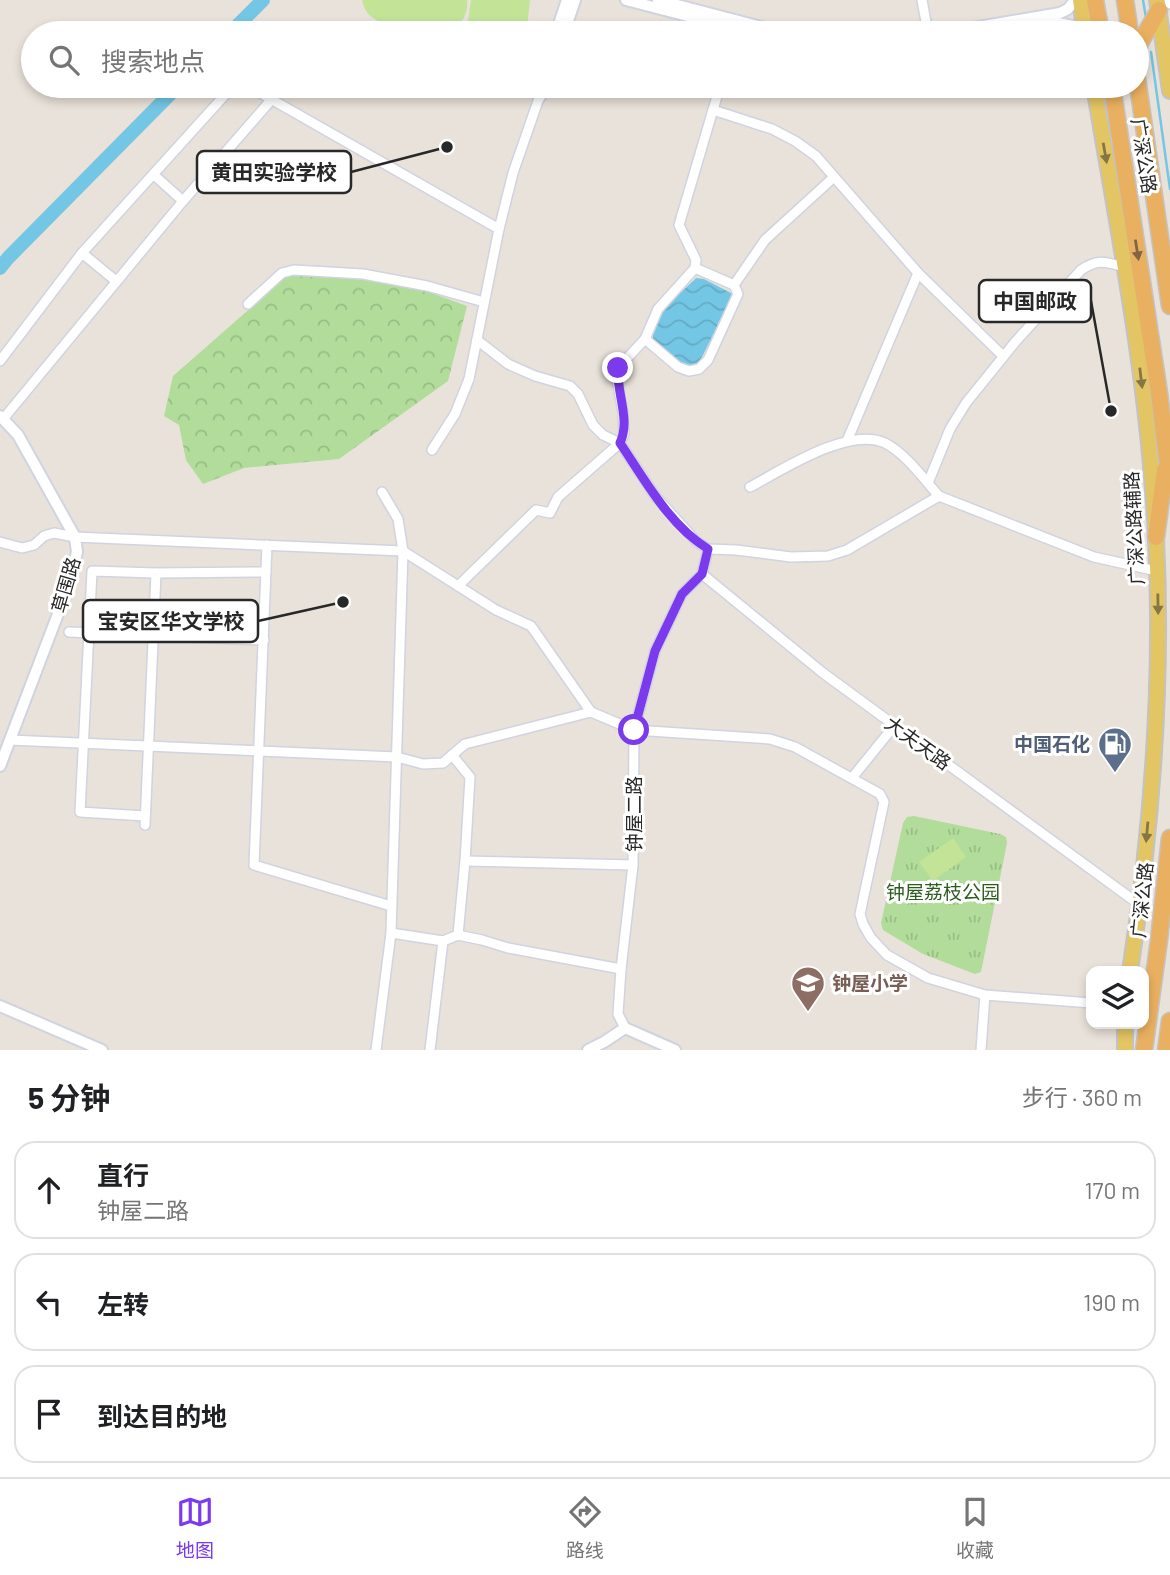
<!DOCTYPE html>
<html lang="zh">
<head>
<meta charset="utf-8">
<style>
	:root { --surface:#fff; --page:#f6f6f6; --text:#202124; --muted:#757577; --line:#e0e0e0; --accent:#7c3aed }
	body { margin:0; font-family:Barlow,"Noto Sans SC",sans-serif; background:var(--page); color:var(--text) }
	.controls { position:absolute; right:21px; bottom:21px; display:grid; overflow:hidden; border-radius:14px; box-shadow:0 4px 10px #0003 }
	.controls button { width:63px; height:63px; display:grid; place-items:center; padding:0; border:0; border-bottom:2px solid var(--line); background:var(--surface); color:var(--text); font:35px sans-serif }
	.stop { position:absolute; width:21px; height:21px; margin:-16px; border:5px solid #7c3aed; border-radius:50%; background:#fff }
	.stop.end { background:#7c3aed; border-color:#fff; box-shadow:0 2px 7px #0008 }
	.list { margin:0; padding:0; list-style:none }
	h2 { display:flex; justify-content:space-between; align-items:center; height:91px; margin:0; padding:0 28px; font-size:30px }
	h2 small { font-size:23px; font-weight:400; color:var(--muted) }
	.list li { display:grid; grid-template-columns:46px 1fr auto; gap:21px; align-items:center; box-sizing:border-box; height:98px; margin:0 14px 14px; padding:0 14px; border:2px solid var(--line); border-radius:21px }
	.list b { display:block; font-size:26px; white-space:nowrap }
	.list p { margin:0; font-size:23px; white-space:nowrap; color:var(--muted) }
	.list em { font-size:23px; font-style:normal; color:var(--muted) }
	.icon { flex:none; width:38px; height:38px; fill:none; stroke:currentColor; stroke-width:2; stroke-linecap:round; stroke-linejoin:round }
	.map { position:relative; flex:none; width:1170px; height:1050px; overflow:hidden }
	.search { position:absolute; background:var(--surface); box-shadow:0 4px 10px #0003; left:21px; right:21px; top:21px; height:77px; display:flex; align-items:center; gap:18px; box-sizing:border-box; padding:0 24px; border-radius:38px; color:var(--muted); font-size:26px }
	.sheet { height:427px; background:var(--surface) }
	nav { display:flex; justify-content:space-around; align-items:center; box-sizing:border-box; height:98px; border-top:2px solid var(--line); background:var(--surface); font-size:19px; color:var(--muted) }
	nav a { display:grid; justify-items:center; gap:4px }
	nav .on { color:var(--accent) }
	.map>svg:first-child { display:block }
	.forest { fill:url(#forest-crowns) }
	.park { fill:url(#park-tufts) }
	.pitch { fill:#c3e397 }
	.water { fill:url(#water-waves) }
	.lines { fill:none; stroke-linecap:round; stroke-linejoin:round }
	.stream { stroke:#74c7e4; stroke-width:2.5 }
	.river { stroke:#74c7e4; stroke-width:14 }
	.minor-casing { stroke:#d0d3e0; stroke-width:12 }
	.tertiary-casing { stroke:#d0d3e0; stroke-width:14 }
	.primary-casing { stroke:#c3c3c3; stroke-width:18 }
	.trunk-casing { stroke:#c3c3c3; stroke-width:19 }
	.minor { stroke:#fff; stroke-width:9 }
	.tertiary { stroke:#fff; stroke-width:10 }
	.primary { stroke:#e4c564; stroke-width:14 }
	.trunk { stroke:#eab061; stroke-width:16 }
	.oneway { fill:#867646 }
	.oneway2 { fill:#7f6542 }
	.route { stroke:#7c3aed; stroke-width:9 }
	.labels { text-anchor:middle; stroke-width:6; stroke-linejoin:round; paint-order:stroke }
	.street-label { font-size:19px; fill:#282828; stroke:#fff }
	.service-label { font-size:19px; font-weight:bold; fill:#4e5e75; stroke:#fff; text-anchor:end }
	.park-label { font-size:19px; fill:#2c5d1f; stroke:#fff }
	.education-label { font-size:19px; font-weight:bold; fill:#785e54; stroke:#fff; text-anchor:start }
	.leader { fill:none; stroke:#282828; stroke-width:2.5 }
	.callout-dot { fill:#282828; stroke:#fff; stroke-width:2.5 }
	.callout { fill:#fff; stroke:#282828; stroke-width:2.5 }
	.callout-label { font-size:21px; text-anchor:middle; font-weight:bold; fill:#282828 }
</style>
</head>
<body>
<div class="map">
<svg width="1170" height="1050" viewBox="0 0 1170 1050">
	<defs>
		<pattern id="forest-crowns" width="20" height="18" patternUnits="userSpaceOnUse" patternTransform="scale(1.75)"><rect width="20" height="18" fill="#b1dc9a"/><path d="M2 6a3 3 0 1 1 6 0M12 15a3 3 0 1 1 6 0" fill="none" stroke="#98bd85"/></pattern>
		<pattern id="park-tufts" width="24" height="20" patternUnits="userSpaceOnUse" patternTransform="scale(1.75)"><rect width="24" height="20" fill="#b1dc9a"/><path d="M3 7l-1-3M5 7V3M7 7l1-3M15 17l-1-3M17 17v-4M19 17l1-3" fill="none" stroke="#98bd85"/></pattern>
		<pattern id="water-waves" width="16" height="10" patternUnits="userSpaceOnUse" patternTransform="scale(1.75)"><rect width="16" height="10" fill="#74c7e4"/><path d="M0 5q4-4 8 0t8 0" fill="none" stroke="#64abc4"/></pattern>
	</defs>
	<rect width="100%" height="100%" fill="#e9e2da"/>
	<path class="forest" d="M 287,276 L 354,277 L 418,288 L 467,306 L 448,381 L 339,459 L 244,468 L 203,484 L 186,460 L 179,425 L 164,416 L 173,376 Z"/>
	<path class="park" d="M 914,816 L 1000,834 L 1006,837 L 1007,843 L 981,972 L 975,974 L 923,954 L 883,930 L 881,923 L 903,823 L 907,817 Z"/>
	<g class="pitch">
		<path d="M 362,0 L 467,0 C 469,18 458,29 440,30 L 384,23 C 371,19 365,13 362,0 Z"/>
		<path d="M 471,0 L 530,0 L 527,28 L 468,21 Z"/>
		<path d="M 953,838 L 966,857 L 933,881 L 919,862 Z"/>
	</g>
	<path class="water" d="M 696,278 L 704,279 L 731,293 L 732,297 L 703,355 L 699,362 L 689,367 L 682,364 L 653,339 C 651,317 681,293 696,278 Z"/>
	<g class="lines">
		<g class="stream">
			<path d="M 1143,0 L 1146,18"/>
			<path d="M 1151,52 L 1170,189"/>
		</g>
		<g class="river">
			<path d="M 230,33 L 263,0"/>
			<path d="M 0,268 L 8,258 L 178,86"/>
		</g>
		<g class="minor-casing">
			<g id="minor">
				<path d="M 922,0 L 928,33"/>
				<path d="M 1169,0 L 1170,4"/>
				<path d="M 248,86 L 499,229"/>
				<path d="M 713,110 L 772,129 L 795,141 L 816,156 L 918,273 L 1003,356"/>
				<path d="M 154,175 L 183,201"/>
				<path d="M 82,253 L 116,281"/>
				<path d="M 734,285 L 765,240 L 834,177"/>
				<path d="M 248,304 L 282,273 L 294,270 L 363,274 L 427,286 L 484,302"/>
				<path d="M 645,339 L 678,367 L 689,371 L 699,369 L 708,360 L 738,294 L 734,285 L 695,268"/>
				<path d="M 477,340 L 508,364 L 535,376 L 570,386 L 578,394 L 593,425 L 603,435 L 620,443 L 656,497 L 697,542 L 708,549 L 736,550 L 791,557 L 828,556 L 847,550 L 939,496 L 1094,557 L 1157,571"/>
				<path d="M 0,361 L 82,253 L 233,86"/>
				<path d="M 4,418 L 183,201 L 272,99"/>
				<path d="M 847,441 L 918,273"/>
				<path d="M 432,450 L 455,414 L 469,379 L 499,229 L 513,173 L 539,98"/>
				<path d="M 928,483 L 950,429 L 966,403 L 1016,341 L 1081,270 C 1098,258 1106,262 1125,267"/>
				<path d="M 750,487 C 782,470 849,426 885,443 C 905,453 924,479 939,496"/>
				<path d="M 0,542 L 22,548 L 34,545 L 44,536 L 54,533 L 75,537 L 403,551 L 496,610 L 531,626 L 591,712 L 634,730 L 770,739 L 795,747 L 880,794 L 884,802 L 860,914 L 863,924 L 871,938 L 887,955 L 928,978 L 985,995 L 1091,1003"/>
				<path d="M 267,545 L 254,865 L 391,906"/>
				<path d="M 702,574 L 823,673 L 1140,905"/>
				<path d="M 702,574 L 708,549"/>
				<path d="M 458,586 L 536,510 L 550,513 L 558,497 L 620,443 L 624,434 L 623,413 L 617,379 L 618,368 L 645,339 L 658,309 L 695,268 L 696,260 L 679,225 L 720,86"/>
				<path d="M 69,632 L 264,640"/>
				<path d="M 10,740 L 397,757 L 423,764 L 443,763 L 465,744 L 591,712"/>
				<path d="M 452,755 L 470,777 L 465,861 L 458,935"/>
				<path d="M 852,778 L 894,726"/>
				<path d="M 145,816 L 80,812 L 92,571 L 156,573 L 266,572"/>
				<path d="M 145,825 L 156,573"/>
				<path d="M 465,861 L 633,865"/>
				<path d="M 391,933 L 443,941 L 458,935 L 482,940 L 508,948 L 621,969"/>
				<path d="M 625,1028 L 618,1014 L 621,969 L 633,865 L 634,730 L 655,651 L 682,594 L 702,574"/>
				<path d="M 376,1050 L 391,933 L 403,551 L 398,519 L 382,492"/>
				<path d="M 430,1050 L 443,941"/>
				<path d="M 981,1050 L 985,995"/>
			</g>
		</g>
		<g class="tertiary-casing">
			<g id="tertiary">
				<path d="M 626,0 L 753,33"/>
				<path d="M 658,0 L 784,33"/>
				<path d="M 556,33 L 567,0"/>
				<path d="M 564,33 L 575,0"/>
				<path d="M 943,33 L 1060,13 L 1068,9 L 1075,0"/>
				<path d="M 992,33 L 1058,23 L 1073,26 L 1082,33"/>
				<path d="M 539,98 L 547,86"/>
				<path d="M 0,416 L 18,435 L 75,537 L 77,552 L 69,585 L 0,766"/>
				<path d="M 0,1006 L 102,1050"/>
				<path d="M 588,1050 L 604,1042 L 625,1028 L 675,1050"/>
			</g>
		</g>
		<g class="primary-casing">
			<g id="primary">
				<path d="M 1080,0 L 1085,33"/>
				<path d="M 1157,0 L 1170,91"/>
				<path d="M 1094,86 C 1119,236 1149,385 1156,538 C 1163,682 1152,828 1130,971"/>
				<path d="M 1125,1024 L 1125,1050"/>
			</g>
		</g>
		<g class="trunk-casing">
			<g id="trunk">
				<path d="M 1095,0 L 1101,33"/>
				<path d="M 1125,0 L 1130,33"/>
				<path d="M 1137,48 L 1159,10"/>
				<path d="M 1137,78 L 1170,306"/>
				<path d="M 1112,86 L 1159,393 L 1170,483"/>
				<path d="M 1156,537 L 1165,470"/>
				<path d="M 1144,1050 L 1159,940 L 1170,838"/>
				<path d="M 1166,1050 L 1170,1021"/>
			</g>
		</g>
		<use href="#minor" class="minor"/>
		<use href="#tertiary" class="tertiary"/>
		<use href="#primary" class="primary"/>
		<use href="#trunk" class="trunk"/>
	</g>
	<defs><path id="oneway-solid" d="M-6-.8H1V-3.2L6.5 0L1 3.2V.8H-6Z" transform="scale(1.75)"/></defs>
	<g class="oneway">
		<use href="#oneway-solid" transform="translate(1105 153) rotate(80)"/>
		<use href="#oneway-solid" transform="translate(1141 378) rotate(83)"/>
		<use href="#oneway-solid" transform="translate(1158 604) rotate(89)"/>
		<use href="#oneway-solid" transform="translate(1147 832) rotate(95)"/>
	</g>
	<use class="oneway2" href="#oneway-solid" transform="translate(1137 250) rotate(81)"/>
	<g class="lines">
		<path class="route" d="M 618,368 C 616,392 631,420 620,443 C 645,480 669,525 708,549 L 702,574 L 682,594 L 655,651 L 634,730"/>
	</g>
	<defs>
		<g id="fuel-pin" transform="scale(1.75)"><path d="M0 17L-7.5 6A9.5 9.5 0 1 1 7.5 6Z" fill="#5c6f8a" stroke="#fff"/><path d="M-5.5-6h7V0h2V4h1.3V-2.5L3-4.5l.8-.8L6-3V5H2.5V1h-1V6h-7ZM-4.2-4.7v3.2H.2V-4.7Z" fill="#fff"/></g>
		<g id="school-pin" transform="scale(1.75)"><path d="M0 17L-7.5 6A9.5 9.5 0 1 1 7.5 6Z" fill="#8d6e63" stroke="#fff"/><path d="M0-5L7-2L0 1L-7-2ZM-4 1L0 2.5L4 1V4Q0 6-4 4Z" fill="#fff"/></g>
	</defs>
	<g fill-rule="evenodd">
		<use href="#fuel-pin" x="1115" y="744"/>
		<use href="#school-pin" x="808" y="983"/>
	</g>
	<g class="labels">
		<g class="street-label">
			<text transform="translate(1144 156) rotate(81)" y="7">广深公路</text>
			<text transform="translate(1134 528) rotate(-93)" y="7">广深公路辅路</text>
			<text transform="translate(66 585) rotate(-74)" y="7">草围路</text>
			<text transform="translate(918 743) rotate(36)" y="7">大夫天路</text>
			<text transform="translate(634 814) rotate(-90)" y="7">钟屋二路</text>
			<text transform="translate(1142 900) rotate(-84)" y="7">广深公路</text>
		</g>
		<g class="service-label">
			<text x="1090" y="751">中国石化</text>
		</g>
		<g class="park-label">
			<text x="943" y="899">钟屋荔枝公园</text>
		</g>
		<g class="education-label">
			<text x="832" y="990">钟屋小学</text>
		</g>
	</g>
	<path class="leader" d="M447 147L351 172M1111 411L1091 301M343 602L258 621"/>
	<g class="callout-dot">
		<circle cx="447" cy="147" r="7"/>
		<circle cx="1111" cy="411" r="7"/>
		<circle cx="343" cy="602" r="7"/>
	</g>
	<g class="callout">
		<rect x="197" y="151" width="154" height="42" rx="7"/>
		<rect x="979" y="280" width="112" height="42" rx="7"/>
		<rect x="83" y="600" width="175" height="42" rx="7"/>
	</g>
	<g class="callout-label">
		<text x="274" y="180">黄田实验学校</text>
		<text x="1035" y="309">中国邮政</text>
		<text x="171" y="629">宝安区华文学校</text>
	</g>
</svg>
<div class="controls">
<button><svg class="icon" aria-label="layers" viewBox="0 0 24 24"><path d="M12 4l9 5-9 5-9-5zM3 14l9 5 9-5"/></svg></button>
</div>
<div class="stop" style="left:634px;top:730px"></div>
<div class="stop end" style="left:618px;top:368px"></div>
<div class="search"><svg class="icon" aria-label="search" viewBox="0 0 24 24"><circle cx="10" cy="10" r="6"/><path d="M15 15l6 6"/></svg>搜索地点</div>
</div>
<section class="sheet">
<h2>5 分钟<small>步行 · 360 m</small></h2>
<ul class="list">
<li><svg class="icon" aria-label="ahead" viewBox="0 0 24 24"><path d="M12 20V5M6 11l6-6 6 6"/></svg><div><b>直行</b><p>钟屋二路</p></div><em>170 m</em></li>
<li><svg class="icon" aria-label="left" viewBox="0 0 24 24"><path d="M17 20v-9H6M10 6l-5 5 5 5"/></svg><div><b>左转</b></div><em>190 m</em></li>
<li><svg class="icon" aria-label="arrive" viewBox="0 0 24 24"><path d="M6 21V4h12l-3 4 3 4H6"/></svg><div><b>到达目的地</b></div></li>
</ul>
</section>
<nav>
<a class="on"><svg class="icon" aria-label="map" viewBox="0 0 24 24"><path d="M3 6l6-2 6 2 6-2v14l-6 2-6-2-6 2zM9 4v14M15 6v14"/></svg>地图</a>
<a><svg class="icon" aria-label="directions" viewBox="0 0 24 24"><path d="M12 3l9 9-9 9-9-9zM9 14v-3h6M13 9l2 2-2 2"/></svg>路线</a>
<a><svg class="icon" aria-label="saved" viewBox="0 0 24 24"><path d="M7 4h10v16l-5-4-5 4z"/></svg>收藏</a>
</nav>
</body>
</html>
